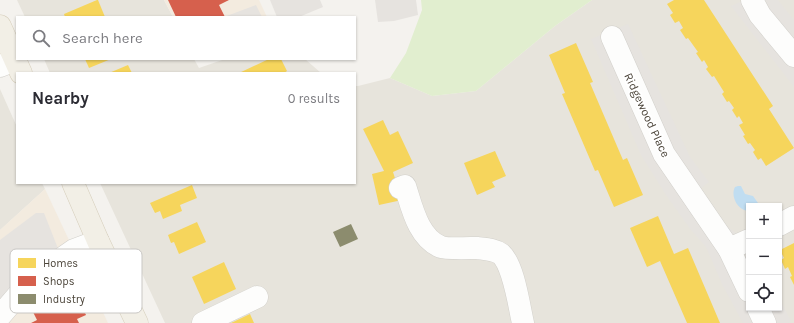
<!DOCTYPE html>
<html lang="en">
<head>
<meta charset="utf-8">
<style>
	:root { --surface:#fff; --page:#f7f7f7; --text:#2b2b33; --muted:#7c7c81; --line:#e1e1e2 }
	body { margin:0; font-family:Karla,sans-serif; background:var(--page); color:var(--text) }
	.controls { position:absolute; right:12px; bottom:12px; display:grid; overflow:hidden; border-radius:0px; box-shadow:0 1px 3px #0004 }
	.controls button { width:36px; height:36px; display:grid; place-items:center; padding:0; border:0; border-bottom:1px solid var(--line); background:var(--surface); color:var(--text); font:20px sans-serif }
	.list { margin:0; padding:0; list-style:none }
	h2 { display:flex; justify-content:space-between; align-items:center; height:52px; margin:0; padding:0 16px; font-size:17px }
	h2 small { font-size:13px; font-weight:400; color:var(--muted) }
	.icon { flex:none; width:22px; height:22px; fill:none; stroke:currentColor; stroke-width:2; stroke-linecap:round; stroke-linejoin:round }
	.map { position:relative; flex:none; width:794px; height:323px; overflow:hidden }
	.search { position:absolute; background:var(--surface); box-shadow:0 1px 3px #0004; left:16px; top:16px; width:340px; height:44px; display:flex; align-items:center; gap:10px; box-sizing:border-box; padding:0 14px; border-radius:0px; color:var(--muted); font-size:15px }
	.panel { position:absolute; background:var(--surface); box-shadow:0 1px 3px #0004; left:16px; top:72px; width:340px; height:112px; border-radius:0px }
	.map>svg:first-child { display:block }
	.residential { fill:#e7e4dc; fill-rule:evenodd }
	.commercial { fill:#f3ebdf }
	.green { fill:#e1eecf }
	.parking { fill:#e6e3df }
	.water { fill:#c0ddf1 }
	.homes { fill:#f6d55c }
	.shops { fill:#d6604d }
	.industry { fill:#8c8c6e }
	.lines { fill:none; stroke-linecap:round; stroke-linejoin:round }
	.minor-casing { stroke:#d2d0cb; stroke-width:23 }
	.major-casing { stroke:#d6cebb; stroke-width:23 }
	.minor { stroke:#fdfdfc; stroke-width:22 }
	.major { stroke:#f2efe6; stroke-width:22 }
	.labels { text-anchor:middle; stroke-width:4; stroke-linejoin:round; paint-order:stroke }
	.street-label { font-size:12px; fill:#4b4439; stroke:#fff }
	.key { fill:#fff; stroke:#c9c7c4; stroke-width:1 }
	.key-label { font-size:11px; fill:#4b4439 }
</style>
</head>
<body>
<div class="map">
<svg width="794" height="323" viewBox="0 0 794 323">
	<rect width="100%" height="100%" fill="#f4f2ee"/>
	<g class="residential">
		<path d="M 17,0 L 164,0 L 173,17 L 25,17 Z"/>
		<path d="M 592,0 L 794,0 L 794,323 L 165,323 L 100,183 L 355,183 L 355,86 L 358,86 L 390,78 L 432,96 L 476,91 L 555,26 ZM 749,206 L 779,206 L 779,308 L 749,308 Z"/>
		<path d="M 44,59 L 194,59 L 199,68 L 225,59 L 305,59 L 321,73 L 50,73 Z"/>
		<path d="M 0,89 L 17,127 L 17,183 L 42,183 L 45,189 L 0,230 Z"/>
	</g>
	<g class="commercial">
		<path d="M 164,0 L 259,0 L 267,17 L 173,17 Z"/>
		<path d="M 45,189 L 108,323 L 0,323 L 0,230 Z"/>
	</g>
	<path class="green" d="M 421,0 L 592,0 L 555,26 L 476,91 L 432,96 L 390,78 L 406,53 L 422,10 Z"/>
	<g class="parking">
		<path d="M 270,0 L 320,0 L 323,7 L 299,17 L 277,17 Z"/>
		<path d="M 375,0 L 416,0 L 418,15 L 394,21 L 378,22 Z"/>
		<path d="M 745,0 L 778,0 L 794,20 L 794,87 L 731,6 Z"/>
		<path d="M 256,5 L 262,17 L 224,17 Z"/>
		<path d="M 628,24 L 690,157 L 709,182 L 699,190 L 722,222 L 749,244 L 749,308 L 779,308 L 779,298 L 791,321 L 788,323 L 743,323 L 722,284 L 706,247 L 691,230 L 666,195 L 641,155 L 591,39 Z"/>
		<path d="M 36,213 L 44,213 L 72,284 L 29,304 L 0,299 L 0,240 Z"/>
	</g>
	<path class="water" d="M 738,186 L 741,186 L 745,194 L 753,196 L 758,203 L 758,206 L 749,206 L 749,211 C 738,211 730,196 735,187 Z"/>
	<g class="homes">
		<path d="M 97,0 L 98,0 L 105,17 L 65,17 L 64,14 Z"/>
		<path d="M 674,0 L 704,0 L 773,106 L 769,109 L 794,148 L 766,166 L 761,158 L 758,160 L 753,152 L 755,150 L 750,143 L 748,144 L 743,136 L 745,135 L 739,125 L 743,123 L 739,116 L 737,118 L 732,110 L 734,108 L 729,101 L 727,102 L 722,94 L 724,92 L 714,76 L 712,77 L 706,69 L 708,67 L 704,60 L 702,62 L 696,53 L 698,52 L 688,38 L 686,39 L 680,30 L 683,28 L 679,21 L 675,23 L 670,15 L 673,13 L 667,4 Z"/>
		<path d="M 576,43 L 593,82 L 590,83 L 623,160 L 627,158 L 643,195 L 614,207 L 598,170 L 595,171 L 562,94 L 565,93 L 549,55 Z"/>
		<path d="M 85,59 L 111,59 L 89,68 Z"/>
		<path d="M 269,59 L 281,59 L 287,71 L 284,73 L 239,73 Z"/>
		<path d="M 128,65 L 132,73 L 109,73 Z"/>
		<path d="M 383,120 L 390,135 L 398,131 L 413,163 L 393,172 L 402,200 L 379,205 L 372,174 L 384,171 L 363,129 Z"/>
		<path d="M 495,151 L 506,176 L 492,182 L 495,187 L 477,195 L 464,163 Z"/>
		<path d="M 192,185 L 197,198 L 180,205 L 182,211 L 163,219 L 160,211 L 155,213 L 150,203 Z"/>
		<path d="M 658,216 L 674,254 L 688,248 L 720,323 L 687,323 L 660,261 L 647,267 L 630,228 Z"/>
		<path d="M 197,222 L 206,242 L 179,254 L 174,242 L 171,243 L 168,235 Z"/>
		<path d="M 794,243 L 794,285 L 790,277 L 792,276 L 788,267 L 785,269 L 781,260 L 784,258 L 780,250 Z"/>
		<path d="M 224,262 L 236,289 L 204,304 L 192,277 Z"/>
		<path d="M 250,314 L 254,323 L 231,323 Z"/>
	</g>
	<g class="shops">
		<path d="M 168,0 L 229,0 L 219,5 L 225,17 L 176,17 Z"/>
		<path d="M 72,284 L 86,315 L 77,319 L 79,323 L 31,323 L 37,320 L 29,304 Z"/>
	</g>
	<path class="industry" d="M 351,224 L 358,239 L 340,247 L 333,232 Z"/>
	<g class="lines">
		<g class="minor-casing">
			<g id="minor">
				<path d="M 752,0 L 760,15 L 794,56"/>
				<path d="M 612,37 L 664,154 L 729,249 L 749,291"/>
				<path d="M 0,66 L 15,60"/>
				<path d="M 400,188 L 405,186 C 412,207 418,238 441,247 C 446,249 470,248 477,248 C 485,249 494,249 501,254 C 514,266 519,306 523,323"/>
				<path d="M 779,225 L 794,217"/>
				<path d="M 729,249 L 749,240"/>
				<path d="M 758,308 L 765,323"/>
				<path d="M 0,316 L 31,280 L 74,250 L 98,241"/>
				<path d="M 203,323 L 257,297"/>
			</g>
		</g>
		<g class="major-casing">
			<g id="major">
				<path d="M 0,26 L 21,73"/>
				<path d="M 73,183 L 98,241 L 137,323"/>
			</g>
		</g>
		<use href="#minor" class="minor"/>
		<use href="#major" class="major"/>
	</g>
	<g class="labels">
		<g class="street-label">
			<text transform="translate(647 115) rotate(65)" y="4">Ridgewood Place</text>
		</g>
	</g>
	<rect x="10" y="249" width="132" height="64" rx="6" class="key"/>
	<rect x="18" y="258" width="18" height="10" fill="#f6d55c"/>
	<rect x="18" y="276" width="18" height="10" fill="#d6604d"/>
	<rect x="18" y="294" width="18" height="10" fill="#8c8c6e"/>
	<g class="key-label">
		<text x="43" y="267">Homes</text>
		<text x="43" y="285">Shops</text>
		<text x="43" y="303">Industry</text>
	</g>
</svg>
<div class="controls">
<button>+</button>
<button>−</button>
<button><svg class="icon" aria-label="locate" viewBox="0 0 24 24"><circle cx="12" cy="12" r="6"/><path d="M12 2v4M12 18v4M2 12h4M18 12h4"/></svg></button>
</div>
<div class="search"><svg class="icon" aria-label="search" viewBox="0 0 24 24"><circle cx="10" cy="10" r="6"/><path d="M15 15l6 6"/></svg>Search here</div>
<section class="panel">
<h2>Nearby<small>0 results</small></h2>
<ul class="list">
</ul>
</section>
</div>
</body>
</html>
